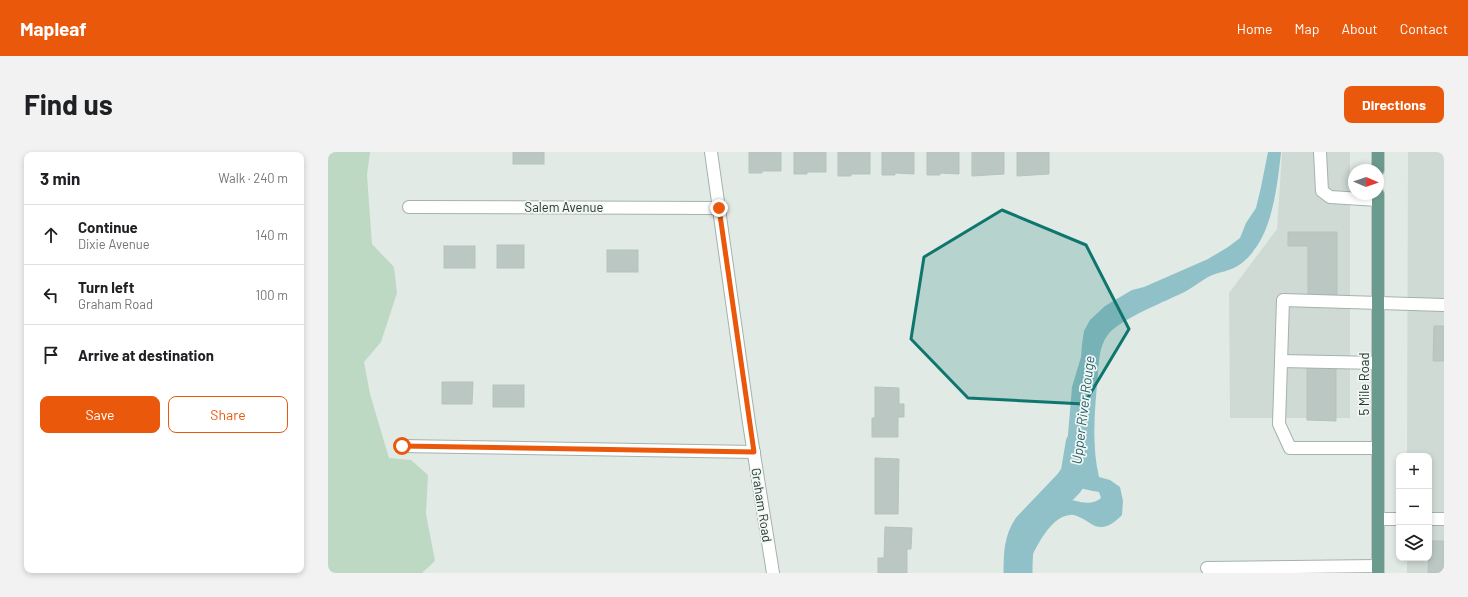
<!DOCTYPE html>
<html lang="en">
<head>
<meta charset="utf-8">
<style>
	:root { --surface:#fff; --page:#f2f2f2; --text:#202124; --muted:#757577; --line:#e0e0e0; --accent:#ea580c }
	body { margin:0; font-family:Barlow,sans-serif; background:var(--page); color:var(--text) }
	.controls { position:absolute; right:12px; bottom:12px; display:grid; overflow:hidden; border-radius:8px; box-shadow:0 2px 6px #0003 }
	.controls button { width:36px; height:36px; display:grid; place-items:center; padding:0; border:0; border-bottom:1px solid var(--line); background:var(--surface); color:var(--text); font:20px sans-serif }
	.compass { position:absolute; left:1020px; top:12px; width:36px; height:36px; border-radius:50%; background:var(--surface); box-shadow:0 2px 6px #0003; rotate:92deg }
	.stop { position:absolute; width:12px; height:12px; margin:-9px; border:3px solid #ea580c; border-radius:50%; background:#fff }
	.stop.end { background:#ea580c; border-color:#fff; box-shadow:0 1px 4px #0008 }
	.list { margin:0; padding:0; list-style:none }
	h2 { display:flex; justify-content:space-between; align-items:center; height:52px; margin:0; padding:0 16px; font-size:17px }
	h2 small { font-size:13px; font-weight:400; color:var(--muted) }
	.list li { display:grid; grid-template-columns:26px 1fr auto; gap:12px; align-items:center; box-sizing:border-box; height:60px; padding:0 16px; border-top:1px solid var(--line) }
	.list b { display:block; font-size:15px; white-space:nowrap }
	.list p { margin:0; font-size:13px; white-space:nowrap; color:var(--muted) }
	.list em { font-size:13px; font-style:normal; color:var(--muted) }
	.actions { display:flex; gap:8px; padding:12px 16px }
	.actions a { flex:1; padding:9px 0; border:1px solid var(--accent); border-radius:8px; text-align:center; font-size:14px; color:var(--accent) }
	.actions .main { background:var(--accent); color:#fff }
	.icon { flex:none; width:22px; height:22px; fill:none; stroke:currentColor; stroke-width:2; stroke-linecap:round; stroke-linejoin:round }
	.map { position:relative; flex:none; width:1116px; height:421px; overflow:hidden; border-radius:8px }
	header { display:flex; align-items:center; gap:24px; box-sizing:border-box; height:56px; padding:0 20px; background:var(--accent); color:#fff }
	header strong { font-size:19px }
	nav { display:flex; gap:22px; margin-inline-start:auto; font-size:14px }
	.intro { display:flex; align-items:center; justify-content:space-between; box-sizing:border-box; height:96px; padding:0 24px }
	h1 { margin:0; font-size:28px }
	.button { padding:10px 18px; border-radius:8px; background:var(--accent); color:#fff; font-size:14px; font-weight:700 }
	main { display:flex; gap:24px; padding:0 24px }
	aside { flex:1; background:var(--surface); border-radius:8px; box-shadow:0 2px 6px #0003 }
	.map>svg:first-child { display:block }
	.built { fill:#d0dad5 }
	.green { fill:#bdd9c4 }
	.water { fill:#90c1c9 }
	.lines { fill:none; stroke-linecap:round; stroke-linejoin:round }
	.river { stroke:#90c1c9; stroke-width:29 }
	.building { fill:#bac7c2; stroke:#b5c3bd }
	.minor-casing { stroke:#a5b1ad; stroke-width:14 }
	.major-casing { stroke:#bdc4c2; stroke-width:14 }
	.minor { stroke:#fff; stroke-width:12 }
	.major { stroke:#6b9a8e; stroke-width:12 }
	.route { stroke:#ea580c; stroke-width:5 }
	.marked { fill:#0f766e; fill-opacity:0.2; stroke:#0f766e; stroke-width:3; stroke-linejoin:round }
	.labels { text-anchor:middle; stroke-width:3.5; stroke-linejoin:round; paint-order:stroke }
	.street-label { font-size:13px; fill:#243933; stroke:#f2f7f4 }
	.water-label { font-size:14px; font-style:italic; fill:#25626d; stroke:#f2f7f4 }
</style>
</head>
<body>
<header>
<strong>Mapleaf</strong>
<nav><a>Home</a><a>Map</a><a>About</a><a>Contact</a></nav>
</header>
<div class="intro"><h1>Find us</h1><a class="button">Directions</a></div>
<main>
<aside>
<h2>3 min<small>Walk · 240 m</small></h2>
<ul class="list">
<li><svg class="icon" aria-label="ahead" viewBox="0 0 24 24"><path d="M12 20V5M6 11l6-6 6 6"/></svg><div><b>Continue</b><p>Dixie Avenue</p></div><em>140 m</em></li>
<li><svg class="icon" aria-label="left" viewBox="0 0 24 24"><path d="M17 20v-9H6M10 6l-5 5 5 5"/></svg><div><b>Turn left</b><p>Graham Road</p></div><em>100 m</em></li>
<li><svg class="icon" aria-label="arrive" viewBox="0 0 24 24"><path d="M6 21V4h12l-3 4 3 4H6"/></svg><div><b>Arrive at destination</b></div></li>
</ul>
<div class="actions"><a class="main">Save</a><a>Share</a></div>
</aside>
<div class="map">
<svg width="1116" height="421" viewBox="0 0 1116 421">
	<rect width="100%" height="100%" fill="#e2eae6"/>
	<g class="built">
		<path d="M 954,0 L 1022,0 L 1022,266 L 902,266 L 901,141 L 949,77 Z"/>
		<path d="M 1080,0 L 1116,0 L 1116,421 L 1079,421 L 1079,406 L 1101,406 L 1101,304 L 1079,304 Z"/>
	</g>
	<path class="green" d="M 0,0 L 42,0 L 39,23 L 44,92 L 66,115 L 69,141 L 53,190 L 36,210 L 42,242 L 61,306 L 83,308 L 100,323 L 98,362 L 107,409 L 94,421 L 0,421 Z"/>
	<path class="water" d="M 940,0 L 953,0 C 950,29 945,75 926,98 C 923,103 916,110 911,113 C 903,119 890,120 880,125 C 873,129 867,134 860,138 C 840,149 790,167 779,184 C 771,195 771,210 770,222 C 767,256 763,291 771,325 L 782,328 L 792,335 L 795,349 L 794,363 C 787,370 778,378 767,374 C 762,372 757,367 751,365 C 749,364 745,362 742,363 C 721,364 703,404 697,421 L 678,421 C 678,402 686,388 695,372 C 697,368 698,364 701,361 C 710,352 721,348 734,347 C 748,347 761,356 773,346 L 771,340 C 755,337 741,336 737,318 L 744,235 L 753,205 L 754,192 L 756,179 L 762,168 L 777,154 L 804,138 L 816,135 L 880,107 L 900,95 L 912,86 L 918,71 L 928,56 L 933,35 Z"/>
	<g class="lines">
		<path class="river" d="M 690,421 C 690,404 690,388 700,374 L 741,331 L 747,322 L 752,292"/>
	</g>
	<g class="building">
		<rect x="185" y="0" width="31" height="12"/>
		<path d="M 421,0 L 453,0 L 453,19 L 434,19 L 434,21 L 421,21 Z"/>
		<path d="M 466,0 L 498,0 L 498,20 L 479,20 L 479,22 L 466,22 Z"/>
		<path d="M 510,0 L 542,0 L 542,22 L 523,22 L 523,24 L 510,24 Z"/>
		<path d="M 554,0 L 586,0 L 586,22 L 567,21 L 567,23 L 554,23 Z"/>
		<path d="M 599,0 L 631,0 L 631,22 L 612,21 L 612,23 L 599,23 Z"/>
		<path d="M 644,0 L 676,0 L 676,22 L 644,24 Z"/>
		<path d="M 689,0 L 721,0 L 721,22 L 689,24 Z"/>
		<path d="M 960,80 L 1009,80 L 1009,143 L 980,143 L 980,94 L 960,94 Z"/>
		<rect x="169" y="93" width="27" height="23"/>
		<rect x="116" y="94" width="31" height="22"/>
		<rect x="279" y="98" width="31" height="22"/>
		<path d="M 1106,174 L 1116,174 L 1116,209 L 1105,209 Z"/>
		<path d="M 979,214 L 1008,214 L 1008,269 L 979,268 Z"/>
		<path d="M 114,230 L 145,230 L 144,252 L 114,252 Z"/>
		<rect x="165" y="233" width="31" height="22"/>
		<path d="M 547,235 L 571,236 L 571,252 L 576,252 L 576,265 L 570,265 L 570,285 L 544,285 L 544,266 L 547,266 Z"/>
		<path d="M 547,306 L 571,307 L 570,362 L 547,362 Z"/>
		<path d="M 557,375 L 584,376 L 583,397 L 579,397 L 579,421 L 550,421 L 550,406 L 556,406 Z"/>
		<path d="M 1101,389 L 1116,389 L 1116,421 L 1100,421 Z"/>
	</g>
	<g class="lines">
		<g class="minor-casing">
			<g id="minor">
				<path d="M 383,0 L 421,271 L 445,421"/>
				<path d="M 992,0 L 994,39 L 1002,45 L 1050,48"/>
				<path d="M 81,55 L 391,56"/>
				<path d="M 953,209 L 1050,211"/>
				<path d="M 74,294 L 426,300"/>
				<path d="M 1050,296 L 962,296 L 951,272 L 955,148 L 1116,153"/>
				<path d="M 1050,367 L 1071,367"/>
				<path d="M 1101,367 L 1116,367"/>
				<path d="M 879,416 L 1050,414"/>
			</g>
		</g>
		<g class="major-casing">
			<g id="major">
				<path d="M 1050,0 L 1050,18"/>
				<path d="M 1050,42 L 1050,421"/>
			</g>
		</g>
		<use href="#minor" class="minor"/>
		<use href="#major" class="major"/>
	</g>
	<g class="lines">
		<path class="route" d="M 74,294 L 426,300 L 391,56"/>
	</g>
	<path class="marked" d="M 674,58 L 758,93 L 801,177 L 756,252 L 640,246 L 583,187 L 596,105 Z"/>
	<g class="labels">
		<g class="street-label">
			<text x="236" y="60">Salem Avenue</text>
			<text transform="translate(1036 232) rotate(-90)" y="5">5 Mile Road</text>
			<text transform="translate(434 353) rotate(81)" y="5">Graham Road</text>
		</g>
		<g class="water-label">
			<text transform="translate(755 258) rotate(-83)" y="5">Upper River Rouge</text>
		</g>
	</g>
</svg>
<div class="controls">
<button>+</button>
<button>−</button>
<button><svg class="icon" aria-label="layers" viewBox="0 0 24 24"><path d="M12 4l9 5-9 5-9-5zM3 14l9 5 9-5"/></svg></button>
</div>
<svg class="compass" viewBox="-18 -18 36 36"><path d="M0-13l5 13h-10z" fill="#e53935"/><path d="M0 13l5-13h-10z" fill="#757577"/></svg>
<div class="stop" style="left:74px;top:294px"></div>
<div class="stop end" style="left:391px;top:56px"></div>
</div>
</main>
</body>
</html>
